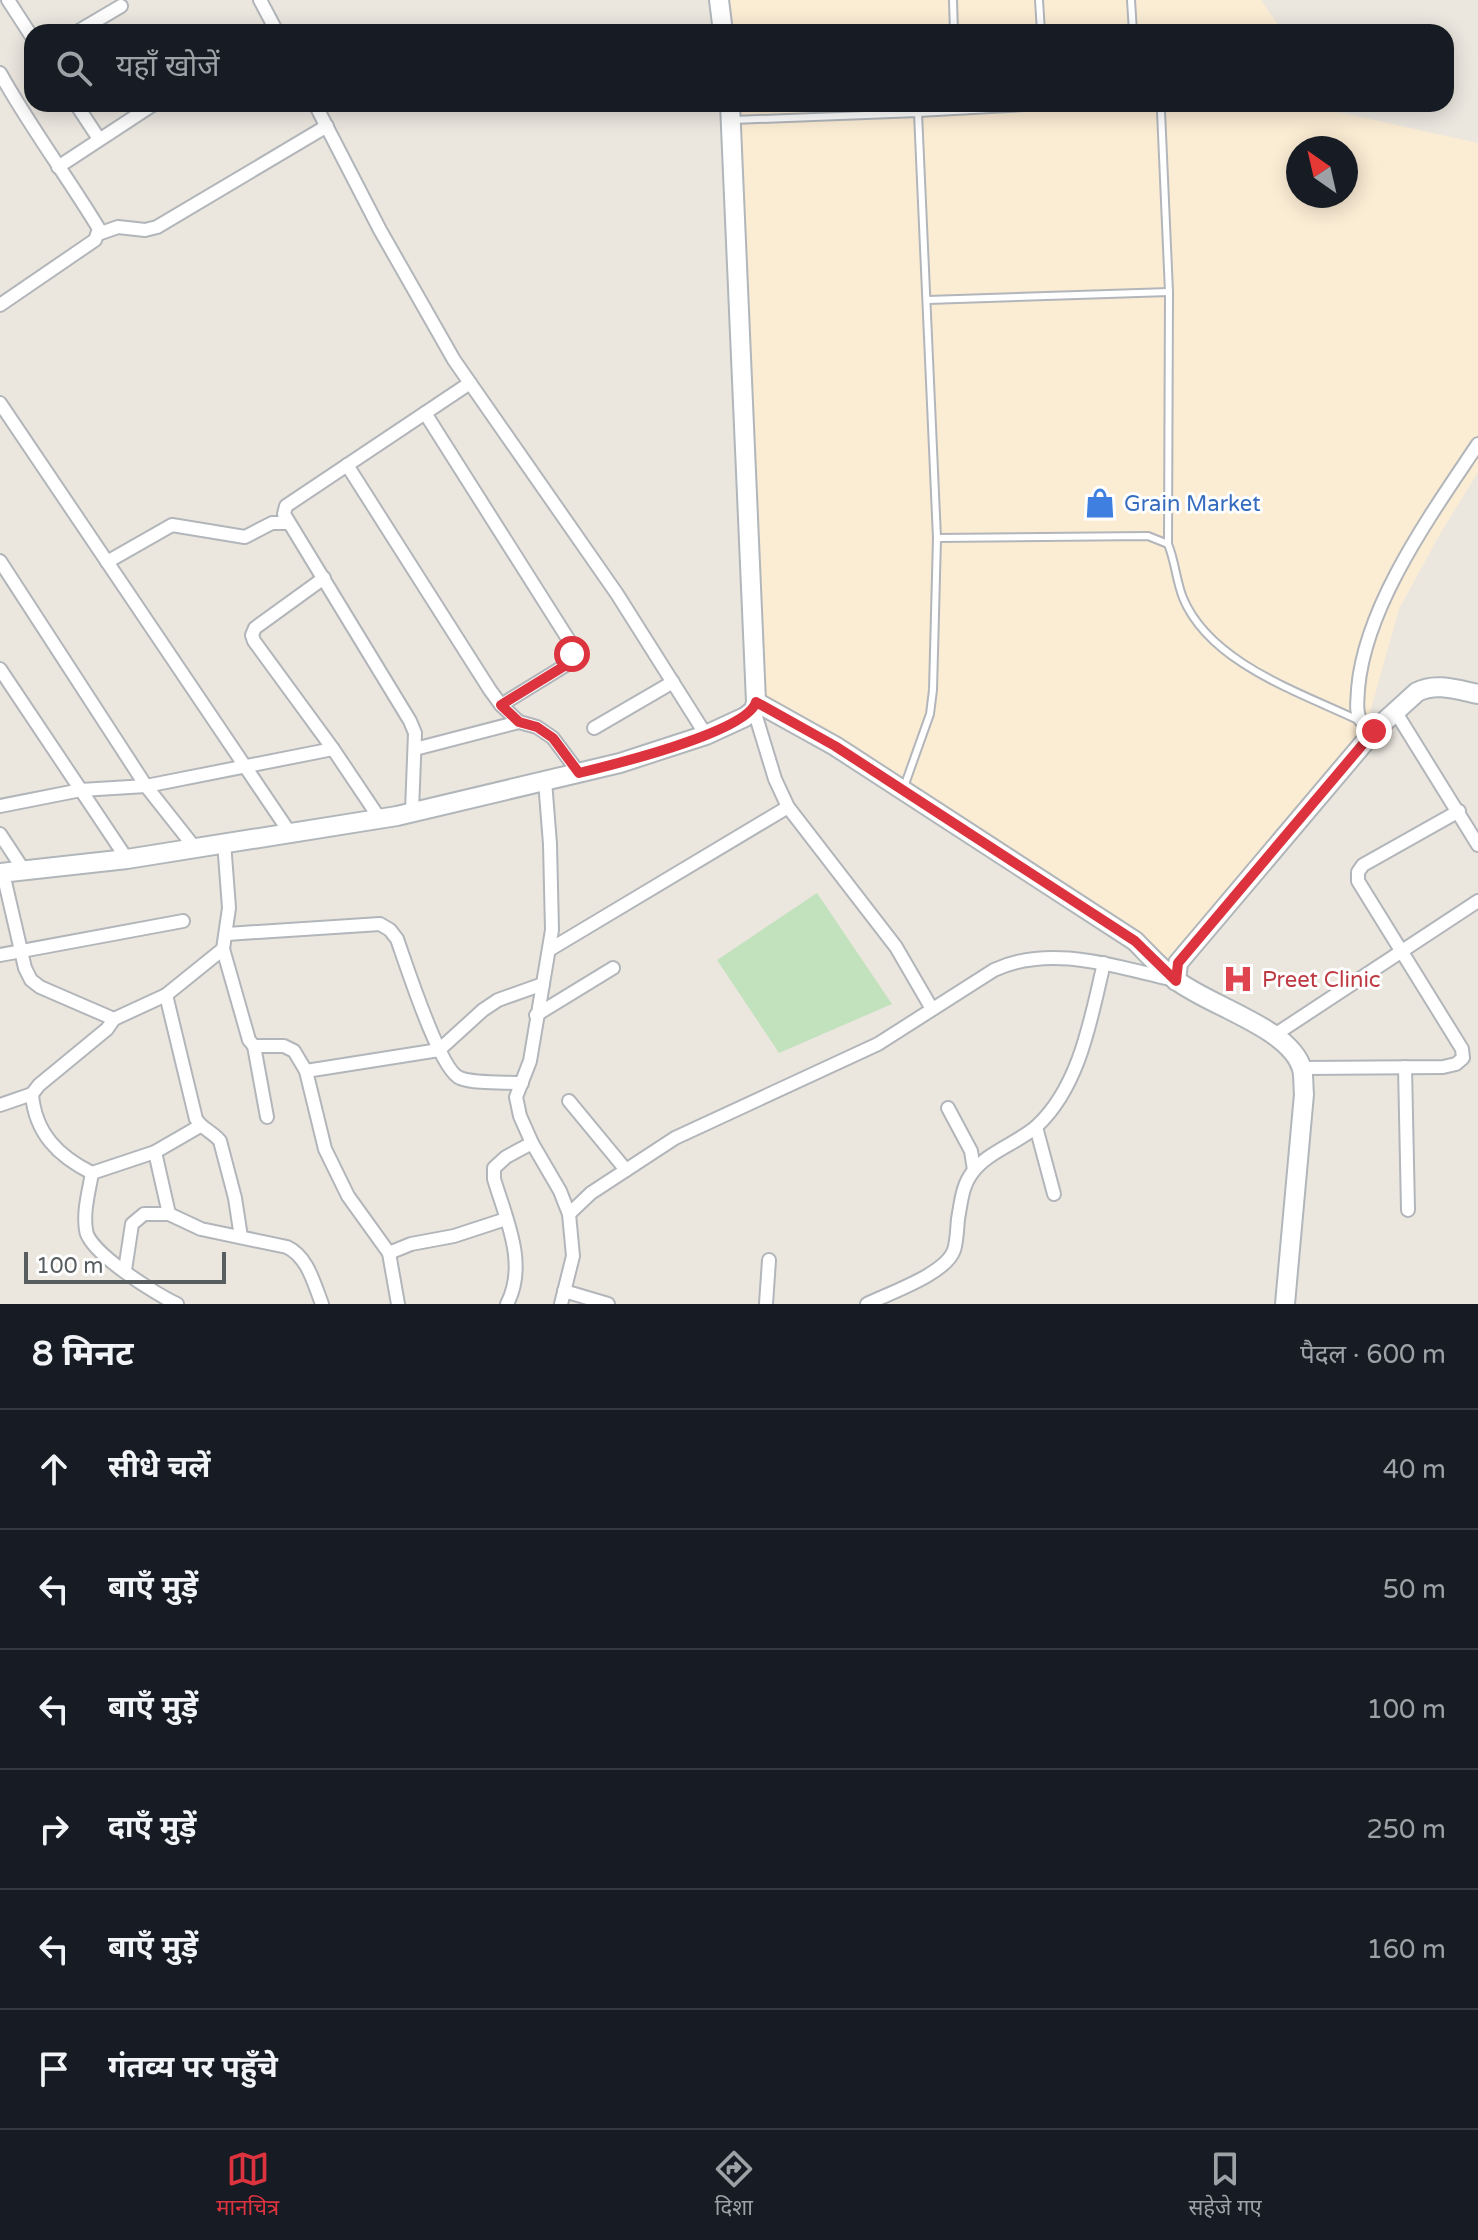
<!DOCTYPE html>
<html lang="hi">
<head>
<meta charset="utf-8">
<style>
	:root { --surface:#171b24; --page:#20242c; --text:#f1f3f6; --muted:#9ea1a6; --line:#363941; --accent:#dd333f }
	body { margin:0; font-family:"Varela Round","Noto Sans Devanagari",sans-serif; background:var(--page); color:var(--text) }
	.compass { position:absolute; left:1286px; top:136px; width:72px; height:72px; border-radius:50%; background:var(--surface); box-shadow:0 4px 20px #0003; rotate:326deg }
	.scale { position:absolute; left:24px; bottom:20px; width:202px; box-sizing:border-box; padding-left:8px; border:4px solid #585d60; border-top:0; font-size:22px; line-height:28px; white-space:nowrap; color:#585d60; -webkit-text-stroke:6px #fff; paint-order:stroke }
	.stop { position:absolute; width:24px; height:24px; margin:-18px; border:6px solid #dd333f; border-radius:50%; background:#fff }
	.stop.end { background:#dd333f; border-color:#fff; box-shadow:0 2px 8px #0008 }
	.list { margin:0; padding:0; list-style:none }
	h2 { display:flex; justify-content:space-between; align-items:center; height:104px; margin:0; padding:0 32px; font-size:34px }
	h2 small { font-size:26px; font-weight:400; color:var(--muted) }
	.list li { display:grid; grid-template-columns:52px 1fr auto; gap:24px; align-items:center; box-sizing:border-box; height:120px; padding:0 32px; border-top:2px solid var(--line) }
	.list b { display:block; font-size:30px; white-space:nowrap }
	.list em { font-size:26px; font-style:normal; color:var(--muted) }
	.icon { flex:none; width:44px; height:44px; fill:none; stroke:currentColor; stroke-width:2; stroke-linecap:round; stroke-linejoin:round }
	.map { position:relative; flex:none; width:1478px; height:1304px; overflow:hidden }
	.search { position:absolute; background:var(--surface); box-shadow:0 4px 20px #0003; left:24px; right:24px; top:24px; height:88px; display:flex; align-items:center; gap:20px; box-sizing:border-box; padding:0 28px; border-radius:24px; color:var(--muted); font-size:30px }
	.sheet { height:824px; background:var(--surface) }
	nav { display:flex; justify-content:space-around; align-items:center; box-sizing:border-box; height:112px; border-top:2px solid var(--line); background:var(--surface); font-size:22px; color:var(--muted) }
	nav a { display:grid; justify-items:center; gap:4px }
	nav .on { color:var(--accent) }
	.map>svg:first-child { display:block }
	.commercial { fill:#fbecd4; fill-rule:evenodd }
	.green { fill:#c2e1bd }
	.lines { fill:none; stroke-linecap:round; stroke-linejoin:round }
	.lane-casing { stroke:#b2b6ba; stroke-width:10 }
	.street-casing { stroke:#b2b6ba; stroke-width:16 }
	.secondary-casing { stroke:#b1b6ba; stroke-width:22 }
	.lane { stroke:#fff; stroke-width:6 }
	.street { stroke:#fff; stroke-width:12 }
	.secondary { stroke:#fff; stroke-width:18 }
	.route { stroke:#dd333f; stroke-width:10 }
	.labels { text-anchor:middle; stroke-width:6; stroke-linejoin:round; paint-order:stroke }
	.shop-label { font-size:22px; fill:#366cbe; stroke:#fff; text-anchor:start }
	.health-label { font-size:22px; fill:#be3a42; stroke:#fff; text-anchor:start }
</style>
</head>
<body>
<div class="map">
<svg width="1478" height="1304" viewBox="0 0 1478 1304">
	<rect width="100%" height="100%" fill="#ebe7df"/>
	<g class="commercial">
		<path d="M 718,0 L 1261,0 L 1283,32 L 722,32 Z"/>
		<path d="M 728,104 L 1332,104 L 1338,112 L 1478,143 L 1478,472 L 1440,534 L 1399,609 L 1364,734 L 1169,962 L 1138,938 L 754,699 L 744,641 L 737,221 ZM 1298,148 L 1346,148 L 1346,196 L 1298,196 Z"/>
	</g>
	<path class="green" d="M 817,893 L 892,1004 L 779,1053 L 717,960 Z"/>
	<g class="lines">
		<g class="lane-casing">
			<g id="lane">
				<path d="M 953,0 L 954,32"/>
				<path d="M 1039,0 L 1041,32"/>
				<path d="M 1131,0 L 1133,32"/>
				<path d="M 1158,104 L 1161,111 L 1169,292 L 1168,544"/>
				<path d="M 918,113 L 1078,104"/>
				<path d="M 733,120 L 918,113 L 937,538 L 933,690 L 930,714 L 904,787"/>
				<path d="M 928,300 L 1169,292"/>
				<path d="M 937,538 L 1148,536 L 1168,544 C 1175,561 1176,580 1183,598 C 1210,663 1299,692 1358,720"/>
			</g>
		</g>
		<g class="street-casing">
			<g id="street">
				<path d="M 8,0 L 32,37"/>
				<path d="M 260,0 L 277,32"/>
				<path d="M 77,32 L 121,6"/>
				<path d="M 0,73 C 30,127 67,176 99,229 L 95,240 L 0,305"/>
				<path d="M 76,104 L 99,139"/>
				<path d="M 315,104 L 380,230 L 454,360 L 617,594 L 706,735"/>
				<path d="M 58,167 L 154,104"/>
				<path d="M 98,234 L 118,227 L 145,230 L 157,227 L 327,126"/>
				<path d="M 0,403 L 290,833"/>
				<path d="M 425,413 L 570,642 L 572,654 L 566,665 L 501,705"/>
				<path d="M 347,465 L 490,690 L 501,705 L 519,722"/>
				<path d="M 0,561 L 146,786 L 195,848"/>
				<path d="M 107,562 L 172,525 L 245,537 L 272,523 L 287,523"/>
				<path d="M 324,578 L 255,628 L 252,635 L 254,641 L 333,749 L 380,819"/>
				<path d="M 0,669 L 127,859"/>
				<path d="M 754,710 L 775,779 L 788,807 L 896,947 L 932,1009"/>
				<path d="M 1395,711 L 1478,845"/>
				<path d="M 594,728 L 673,682"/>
				<path d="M 1374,731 C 1369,727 1363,724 1360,719 C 1355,710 1358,698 1358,689 C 1365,605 1432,513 1478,444"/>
				<path d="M 415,749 L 519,722 L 537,727 L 553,738 L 579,773"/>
				<path d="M 545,781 L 550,844 L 552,930 L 530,1061 L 516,1097 L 520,1116 L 532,1143 L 560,1191 L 569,1214 L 573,1256 L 561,1304"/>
				<path d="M 0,806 L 81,790 L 146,786 L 333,749"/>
				<path d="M 412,811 L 415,733 L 410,721 L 284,514 L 286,506 L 470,383"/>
				<path d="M 0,834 L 23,869"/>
				<path d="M 3,873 L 25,968 L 31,980 L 40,987 L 114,1019 L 166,995 L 223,949 L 229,908 L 224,842"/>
				<path d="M 227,934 L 380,924 L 390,930 L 397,939 C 406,964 440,1071 460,1078 C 475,1084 505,1082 522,1083"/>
				<path d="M 223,949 L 249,1040 L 254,1046 L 284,1046 L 294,1051 L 306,1071 L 325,1149 L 348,1196 L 389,1253 L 398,1304"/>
				<path d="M 549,950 L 788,807"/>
				<path d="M 0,955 L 183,921"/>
				<path d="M 166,995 L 196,1119 C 202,1129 213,1132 220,1141 L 235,1198 L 241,1237"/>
				<path d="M 536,1015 L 613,968"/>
				<path d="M 114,1019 L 107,1029 L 39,1085 L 32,1094 C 35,1133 58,1156 92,1173 L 155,1152 L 200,1126"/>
				<path d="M 1276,1034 L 1478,901"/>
				<path d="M 254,1046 L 267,1117"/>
				<path d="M 1405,1067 L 1408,1210"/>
				<path d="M 1302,1068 L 1443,1067 L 1456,1064 L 1463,1058 L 1462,1049 L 1358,881 L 1358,872 L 1363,865 L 1459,811"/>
				<path d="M 306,1071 L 439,1050 L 483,1010 L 498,1000 L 543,984"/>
				<path d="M 569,1101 L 626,1170"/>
				<path d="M 0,1105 L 32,1094"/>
				<path d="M 948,1108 L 971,1151 L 974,1170"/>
				<path d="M 1036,1127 L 1054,1194"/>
				<path d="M 155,1152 L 169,1214"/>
				<path d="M 92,1173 C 89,1191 83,1211 86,1230 C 88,1252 157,1295 177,1304"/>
				<path d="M 569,1214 L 591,1193 L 675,1138 L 878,1044 L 994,970 C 1050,944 1113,966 1170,979"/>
				<path d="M 389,1253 L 411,1244 L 454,1236 L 506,1219"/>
				<path d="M 125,1270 L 132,1224 L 144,1214 L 169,1214 L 201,1229 L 287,1247 C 308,1257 314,1284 322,1304"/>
				<path d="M 564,1291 L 608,1304"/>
				<path d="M 507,1304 C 528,1264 506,1219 494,1179 L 494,1168 L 506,1157 L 532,1143"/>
				<path d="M 766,1304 L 769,1260"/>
				<path d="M 867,1304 C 889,1293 946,1274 954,1250 C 957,1241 957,1229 958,1219 C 961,1203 962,1186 972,1173 C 987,1152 1018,1143 1037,1126 C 1080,1086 1091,1018 1104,963"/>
			</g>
		</g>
		<g class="secondary-casing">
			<g id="secondary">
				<path d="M 719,0 L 723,32"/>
				<path d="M 756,702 L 835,746 L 1135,941 C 1148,954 1161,969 1176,980 C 1209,1006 1291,1028 1302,1069 C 1304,1077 1303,1086 1304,1094 L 1285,1304"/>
				<path d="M 0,873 L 127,859 L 397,816 L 620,763 L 706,735 L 745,717 L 754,710 L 756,702 L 730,104"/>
				<path d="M 1176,981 L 1178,963 L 1374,731 L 1417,692 C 1436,682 1458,690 1478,694"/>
			</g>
		</g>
		<use href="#lane" class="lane"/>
		<use href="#street" class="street"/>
		<use href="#secondary" class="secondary"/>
	</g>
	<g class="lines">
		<path class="route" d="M 572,654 L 566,665 L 501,705 L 519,722 L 537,727 L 553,738 L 579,773 C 612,765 747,732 756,702 L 835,746 L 1135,941 L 1176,981 L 1178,963 L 1374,731"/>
	</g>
	<defs>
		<g id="shop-bare" transform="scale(2.4)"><path d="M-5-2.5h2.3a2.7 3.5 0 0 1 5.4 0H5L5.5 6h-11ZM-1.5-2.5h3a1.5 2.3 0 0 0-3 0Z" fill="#3f7fe0" stroke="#fff" stroke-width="2.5" paint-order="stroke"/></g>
		<g id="hospital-bare" transform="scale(2.4)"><path d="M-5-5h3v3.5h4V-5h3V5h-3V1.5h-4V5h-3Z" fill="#e0444e" stroke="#fff" stroke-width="2.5" paint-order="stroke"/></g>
	</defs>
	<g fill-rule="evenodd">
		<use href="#shop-bare" x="1100" y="503"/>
		<use href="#hospital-bare" x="1238" y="979"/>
	</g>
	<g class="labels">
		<g class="shop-label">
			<text x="1124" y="511">Grain Market</text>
		</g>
		<g class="health-label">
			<text x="1262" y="987">Preet Clinic</text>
		</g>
	</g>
</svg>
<svg class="compass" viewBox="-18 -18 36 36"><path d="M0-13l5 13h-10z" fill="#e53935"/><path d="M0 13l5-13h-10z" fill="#9ea1a6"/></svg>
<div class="scale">100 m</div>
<div class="stop" style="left:572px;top:654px"></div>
<div class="stop end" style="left:1374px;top:731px"></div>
<div class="search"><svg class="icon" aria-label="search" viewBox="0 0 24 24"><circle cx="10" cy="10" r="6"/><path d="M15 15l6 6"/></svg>यहाँ खोजें</div>
</div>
<section class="sheet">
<h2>8 मिनट<small>पैदल · 600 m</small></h2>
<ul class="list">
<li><svg class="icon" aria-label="ahead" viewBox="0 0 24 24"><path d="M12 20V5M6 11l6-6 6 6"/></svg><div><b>सीधे चलें</b></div><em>40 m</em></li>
<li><svg class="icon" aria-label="left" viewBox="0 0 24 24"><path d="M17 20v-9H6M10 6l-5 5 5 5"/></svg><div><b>बाएँ मुड़ें</b></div><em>50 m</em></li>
<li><svg class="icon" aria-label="left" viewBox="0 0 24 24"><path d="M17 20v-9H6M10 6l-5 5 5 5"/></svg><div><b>बाएँ मुड़ें</b></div><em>100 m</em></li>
<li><svg class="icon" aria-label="right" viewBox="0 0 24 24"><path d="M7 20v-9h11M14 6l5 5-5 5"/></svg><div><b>दाएँ मुड़ें</b></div><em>250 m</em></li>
<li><svg class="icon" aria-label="left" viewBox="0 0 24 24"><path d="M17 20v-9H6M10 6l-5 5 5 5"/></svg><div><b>बाएँ मुड़ें</b></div><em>160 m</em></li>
<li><svg class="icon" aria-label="arrive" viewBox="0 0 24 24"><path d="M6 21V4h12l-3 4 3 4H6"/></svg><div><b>गंतव्य पर पहुँचे</b></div></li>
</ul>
</section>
<nav>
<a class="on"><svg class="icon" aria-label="map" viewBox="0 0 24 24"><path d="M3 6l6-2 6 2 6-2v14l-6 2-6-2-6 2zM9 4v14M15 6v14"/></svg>मानचित्र</a>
<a><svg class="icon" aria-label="directions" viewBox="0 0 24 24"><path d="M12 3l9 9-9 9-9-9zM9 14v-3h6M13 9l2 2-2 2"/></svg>दिशा</a>
<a><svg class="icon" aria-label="saved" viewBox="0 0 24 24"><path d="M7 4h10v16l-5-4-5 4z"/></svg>सहेजे गए</a>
</nav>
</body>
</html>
